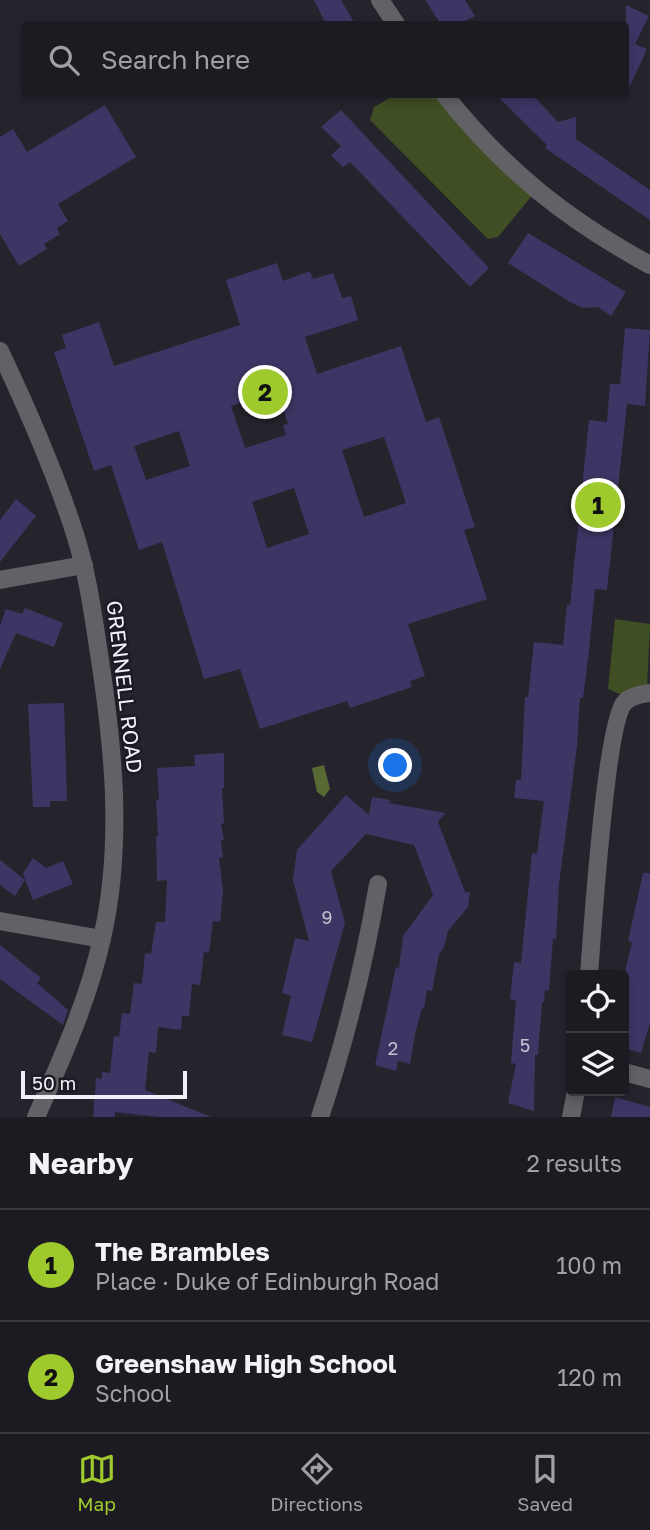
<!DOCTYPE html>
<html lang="en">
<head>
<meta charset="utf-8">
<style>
	:root { --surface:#1c1b22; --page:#25242a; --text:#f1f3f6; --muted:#a0a1a5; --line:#3a3940; --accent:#9fca2d }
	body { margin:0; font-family:"Golos Text",sans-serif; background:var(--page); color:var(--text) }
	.controls { position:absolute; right:21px; bottom:21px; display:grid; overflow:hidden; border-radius:7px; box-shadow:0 4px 10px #0003 }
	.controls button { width:63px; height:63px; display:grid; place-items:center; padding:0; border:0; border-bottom:2px solid var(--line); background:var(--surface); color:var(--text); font:35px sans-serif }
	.scale { position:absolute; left:21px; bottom:18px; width:166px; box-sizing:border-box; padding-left:7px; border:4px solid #f1f0f6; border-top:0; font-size:19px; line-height:24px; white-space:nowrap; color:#f1f0f6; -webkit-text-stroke:5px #1c1b24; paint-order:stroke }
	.you { position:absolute; left:396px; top:766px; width:24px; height:24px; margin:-18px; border:5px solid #fff; border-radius:50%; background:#1a73e8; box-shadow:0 0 0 10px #1a73e833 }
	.badge { display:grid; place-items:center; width:46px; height:46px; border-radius:50%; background:var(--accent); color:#111; font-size:23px; font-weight:700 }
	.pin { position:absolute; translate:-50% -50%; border:4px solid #fff; box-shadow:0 2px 7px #0006 }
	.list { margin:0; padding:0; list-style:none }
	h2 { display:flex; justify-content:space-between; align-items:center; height:91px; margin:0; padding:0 28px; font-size:30px }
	h2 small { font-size:23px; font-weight:400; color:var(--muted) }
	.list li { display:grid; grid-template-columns:46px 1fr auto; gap:21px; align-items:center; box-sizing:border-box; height:112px; padding:0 28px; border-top:2px solid var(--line) }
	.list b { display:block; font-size:26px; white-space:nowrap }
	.list p { margin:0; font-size:23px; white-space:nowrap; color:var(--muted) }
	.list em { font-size:23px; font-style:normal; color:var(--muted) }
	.icon { flex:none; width:38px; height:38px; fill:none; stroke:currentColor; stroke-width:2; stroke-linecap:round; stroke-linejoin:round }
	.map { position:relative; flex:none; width:650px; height:1117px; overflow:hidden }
	.search { position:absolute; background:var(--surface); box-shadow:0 4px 10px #0003; left:21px; right:21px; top:21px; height:77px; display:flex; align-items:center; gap:18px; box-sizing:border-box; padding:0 24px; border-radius:7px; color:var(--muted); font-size:26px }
	.sheet { height:315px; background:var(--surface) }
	nav { display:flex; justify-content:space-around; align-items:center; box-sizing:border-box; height:98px; border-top:2px solid var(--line); background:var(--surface); font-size:19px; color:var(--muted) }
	nav a { display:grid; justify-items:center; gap:4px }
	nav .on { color:var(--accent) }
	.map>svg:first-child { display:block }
	.green { fill:#404e24 }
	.water { fill:#586934 }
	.building { fill:#3f3564; fill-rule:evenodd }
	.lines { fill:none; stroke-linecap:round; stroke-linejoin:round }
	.minor { stroke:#626166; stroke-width:18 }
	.labels { text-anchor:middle; stroke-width:5; stroke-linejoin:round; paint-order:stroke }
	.number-label { font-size:18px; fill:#c4c1d2 }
	.street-label { font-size:21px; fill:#f1f0f6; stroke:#1c1b24 }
</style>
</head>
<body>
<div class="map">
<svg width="650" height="1117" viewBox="0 0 650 1117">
	<rect width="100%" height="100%" fill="#25242d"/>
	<g class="green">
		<path d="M 395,95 L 440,95 L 534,193 L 498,237 L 488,239 L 370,120 L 374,107 Z"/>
		<path d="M 615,619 L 650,624 L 647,689 L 624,696 L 608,689 Z"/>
	</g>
	<path class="water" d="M 324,765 L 330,789 L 324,797 L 317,792 L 312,768 Z"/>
	<g class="building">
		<path d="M 314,0 L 341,0 L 355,24 L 326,24 Z"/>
		<path d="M 425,0 L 465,0 L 475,16 L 460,24 L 441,24 Z"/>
		<path d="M 626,5 L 649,16 L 635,44 L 647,49 L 626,95 Z"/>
		<path d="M 495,94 L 532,94 L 558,122 L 576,117 L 576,139 L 650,190 L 650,220 L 545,148 L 547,145 Z"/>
		<path d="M 105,105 L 136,157 L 58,204 L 68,221 L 57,228 L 60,234 L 44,244 L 47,249 L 19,266 L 0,234 L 0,137 L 13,129 L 27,152 Z"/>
		<path d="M 341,110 L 489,268 L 470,287 L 350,162 L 343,167 L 331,155 L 341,146 L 321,127 Z"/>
		<path d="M 528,233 L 626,292 L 611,316 L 598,307 L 583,308 L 570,302 L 508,263 Z"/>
		<path d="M 277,263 L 283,281 L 310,271 L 313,279 L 333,273 L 342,298 L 351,296 L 358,320 L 305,337 L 317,374 L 401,346 L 426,422 L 439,417 L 475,527 L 464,530 L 487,599 L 408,624 L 425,676 L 410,681 L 412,687 L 350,708 L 347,701 L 260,729 L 240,669 L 204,679 L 162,542 L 139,550 L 111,465 L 94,471 L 54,352 L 66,348 L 62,335 L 99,322 L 114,366 L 240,325 L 226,280 ZM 278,391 L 288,424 L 283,425 L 286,435 L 245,448 L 231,406 ZM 179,431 L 190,466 L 146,480 L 134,446 ZM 384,437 L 406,503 L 364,517 L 342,450 ZM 294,488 L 309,534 L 267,548 L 252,502 Z"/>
		<path d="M 625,328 L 650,330 L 645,406 L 627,404 L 607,590 L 595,589 L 589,651 L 583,698 L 580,698 L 577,746 L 559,884 L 556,939 L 553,938 L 549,991 L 545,990 L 544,1002 L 542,1002 L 538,1055 L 535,1055 L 534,1111 L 508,1103 L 516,1064 L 511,1063 L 516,1000 L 510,999 L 514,962 L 521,963 L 532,853 L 537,854 L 544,801 L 514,798 L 516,780 L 521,780 L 525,697 L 528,697 L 534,642 L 563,645 L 567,605 L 570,605 L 589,420 L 607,422 L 610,384 L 620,384 Z"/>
		<path d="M 16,499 L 36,516 L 0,562 L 0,520 Z"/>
		<path d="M 25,608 L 63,623 L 54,647 L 16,633 L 0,669 L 0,626 L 6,609 L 22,614 Z"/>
		<path d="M 64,703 L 67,801 L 50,801 L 50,807 L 33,807 L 28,704 Z"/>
		<path d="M 224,753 L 224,788 L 222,788 L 224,823 L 221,824 L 224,840 L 221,840 L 223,857 L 219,858 L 223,891 L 220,922 L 213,921 L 209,953 L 204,952 L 200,985 L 192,984 L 189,1016 L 182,1016 L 181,1030 L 158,1027 L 156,1053 L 149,1052 L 145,1090 L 211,1117 L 158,1117 L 115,1112 L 115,1117 L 93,1117 L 96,1078 L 102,1079 L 102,1072 L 110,1073 L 114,1036 L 119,1037 L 122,1013 L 130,1014 L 134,983 L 142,984 L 145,953 L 151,954 L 156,922 L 165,922 L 167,880 L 157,881 L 156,836 L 158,836 L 156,800 L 159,800 L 157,768 L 195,766 L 194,755 Z"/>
		<path d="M 346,795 L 369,815 L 372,797 L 390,800 L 389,803 L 445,813 L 438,822 L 465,892 L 470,892 L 468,907 L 448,931 L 444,947 L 439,954 L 432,991 L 427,990 L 424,1009 L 422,1008 L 415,1034 L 410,1064 L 398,1061 L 396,1071 L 375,1065 L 396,967 L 399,968 L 403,936 L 433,895 L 414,845 L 366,834 L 331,871 L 345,923 L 312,1042 L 282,1035 L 291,996 L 282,993 L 295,938 L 309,941 L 293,880 L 297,850 Z"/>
		<path d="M 33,858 L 46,868 L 63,861 L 73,884 L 33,900 L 23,874 Z"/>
		<path d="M 0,860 L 25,880 L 15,896 L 0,885 Z"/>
		<path d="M 643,873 L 650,873 L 650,1023 L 641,1053 L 624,1048 L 624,1015 L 629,994 L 624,992 L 627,977 L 624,976 L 632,943 L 628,941 Z"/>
		<path d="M 0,945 L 41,978 L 37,983 L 68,1010 L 63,1025 L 0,979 Z"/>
		<path d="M 615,1097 L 650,1107 L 650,1117 L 611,1117 Z"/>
	</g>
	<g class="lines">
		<g class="minor">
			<path d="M 380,0 L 396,24"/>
			<path d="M 444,94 C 503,169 567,220 650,265"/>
			<path d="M 0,351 C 27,408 53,467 73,528 C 86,566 92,607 98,647 C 113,743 124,842 102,938 C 89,998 61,1061 36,1117"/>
			<path d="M 0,580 L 84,565"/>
			<path d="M 0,921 L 102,939"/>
			<path d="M 589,975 C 592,936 606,720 625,702 C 631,696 642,694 650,693"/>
			<path d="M 624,1072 L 650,1079"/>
			<path d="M 320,1117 C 346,1039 364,966 378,884"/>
			<path d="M 571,1117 L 576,1091"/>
		</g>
	</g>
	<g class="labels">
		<g class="number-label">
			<text x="327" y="924">9</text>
			<text x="525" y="1052">5</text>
			<text x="393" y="1055">2</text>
		</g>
		<g class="street-label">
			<text transform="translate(124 687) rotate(83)" y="7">GRENNELL ROAD</text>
		</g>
	</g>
</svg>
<div class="controls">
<button><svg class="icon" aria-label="locate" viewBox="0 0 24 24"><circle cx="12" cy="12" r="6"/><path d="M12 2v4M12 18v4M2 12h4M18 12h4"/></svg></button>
<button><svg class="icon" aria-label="layers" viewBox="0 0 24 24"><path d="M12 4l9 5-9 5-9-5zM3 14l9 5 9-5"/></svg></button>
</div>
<div class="scale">50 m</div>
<div class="you"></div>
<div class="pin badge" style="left:598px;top:505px">1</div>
<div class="pin badge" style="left:265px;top:392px">2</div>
<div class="search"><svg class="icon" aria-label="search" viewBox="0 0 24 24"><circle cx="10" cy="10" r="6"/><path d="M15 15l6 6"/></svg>Search here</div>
</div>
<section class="sheet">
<h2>Nearby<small>2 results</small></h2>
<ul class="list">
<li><span class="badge">1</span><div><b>The Brambles</b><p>Place · Duke of Edinburgh Road</p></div><em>100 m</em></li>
<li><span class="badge">2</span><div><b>Greenshaw High School</b><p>School</p></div><em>120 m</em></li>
</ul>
</section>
<nav>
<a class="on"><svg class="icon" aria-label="map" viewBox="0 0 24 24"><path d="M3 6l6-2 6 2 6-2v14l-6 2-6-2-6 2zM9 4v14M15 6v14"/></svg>Map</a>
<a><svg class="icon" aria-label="directions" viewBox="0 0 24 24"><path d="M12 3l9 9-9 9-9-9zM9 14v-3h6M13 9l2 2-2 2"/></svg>Directions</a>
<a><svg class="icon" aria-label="saved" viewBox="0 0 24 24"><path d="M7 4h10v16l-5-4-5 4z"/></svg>Saved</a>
</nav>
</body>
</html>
